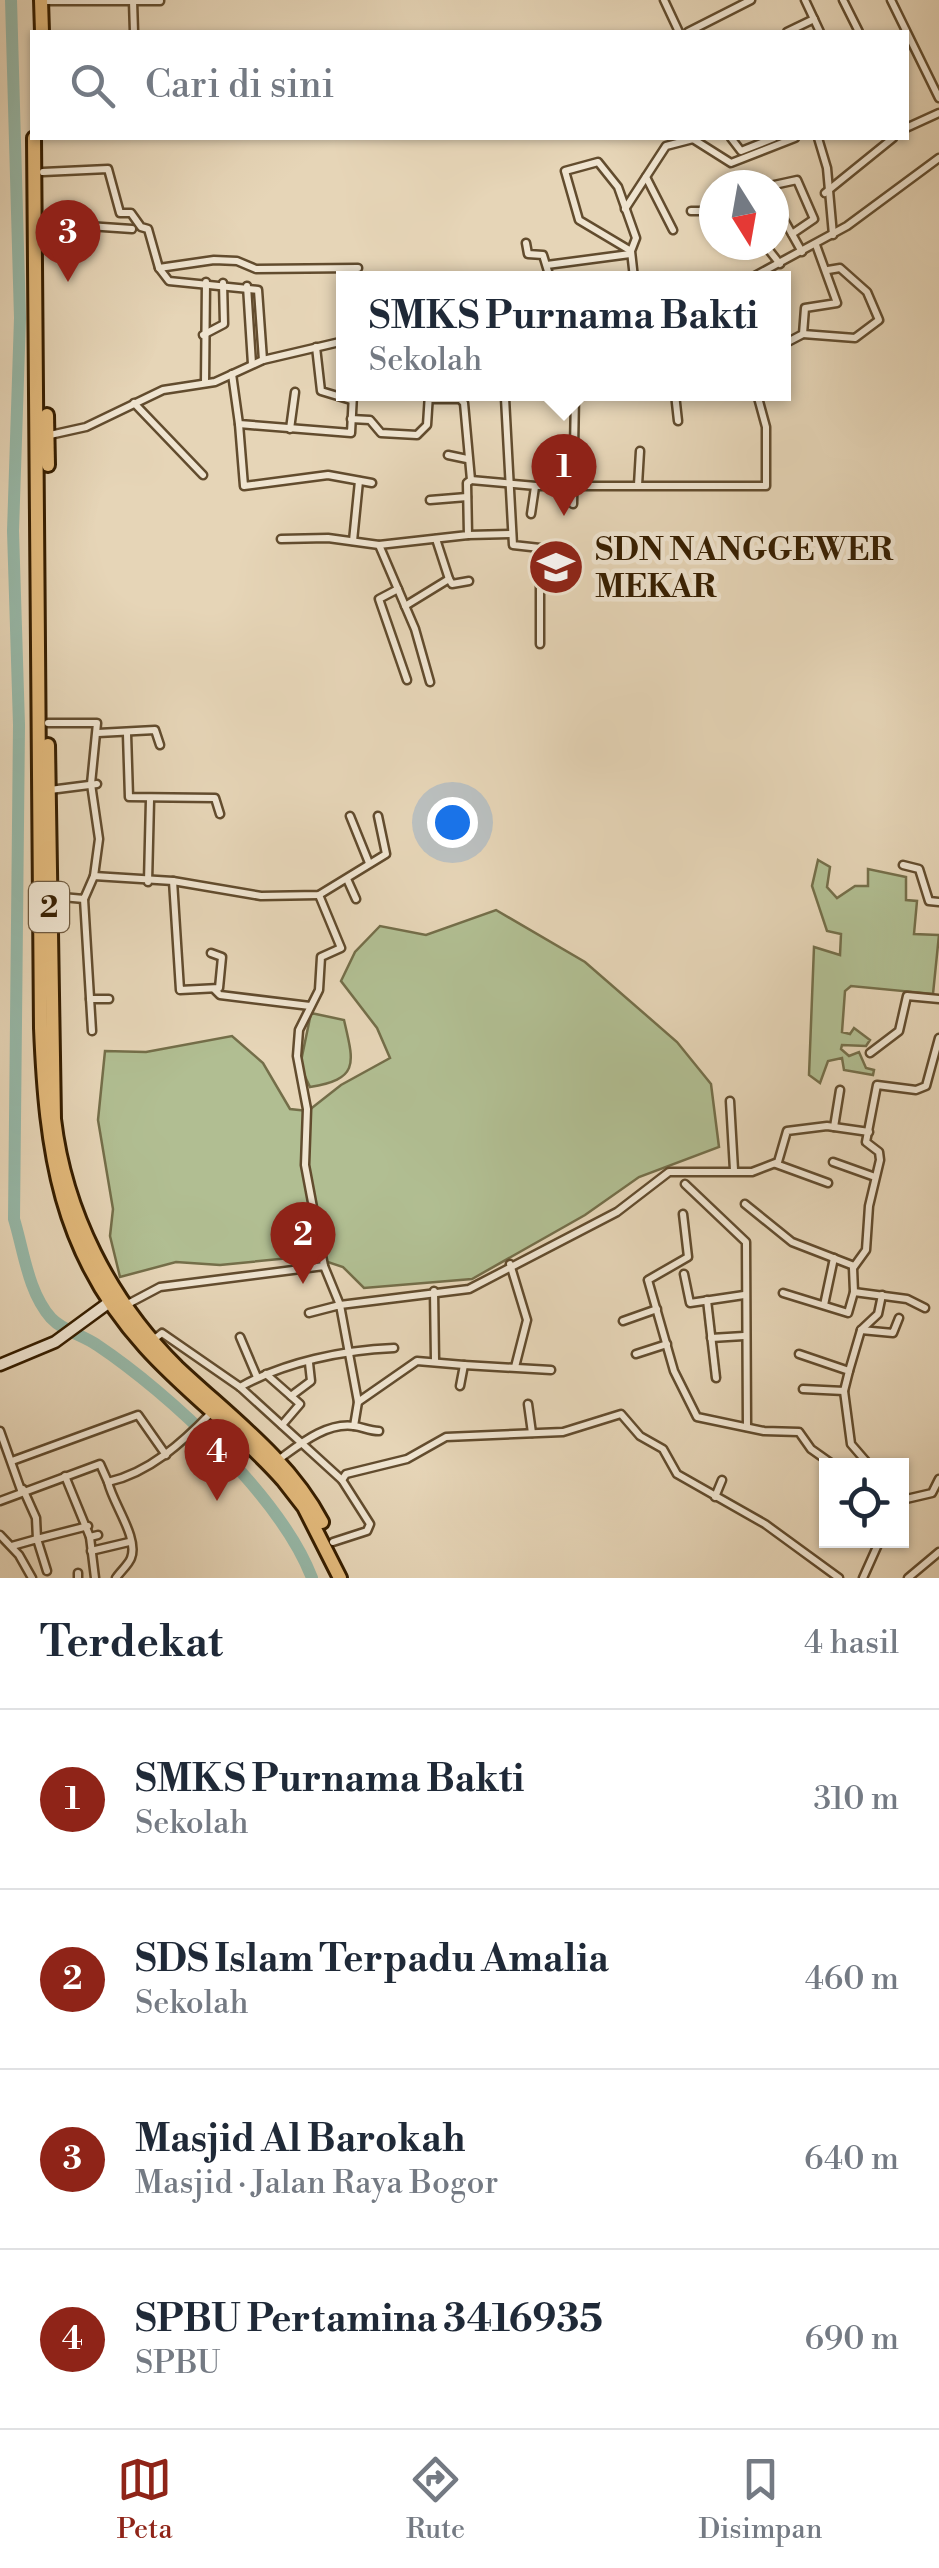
<!DOCTYPE html>
<html lang="id">
<head>
<meta charset="utf-8">
<style>
	:root { --surface:#fff; --page:#f6f6f7; --text:#1f2937; --muted:#747a83; --line:#e0e1e3; --accent:#8f2418 }
	body { margin:0; font-family:"Libre Bodoni",serif; background:var(--page); color:var(--text) }
	.controls { position:absolute; right:30px; bottom:30px; display:grid; overflow:hidden; border-radius:0px; box-shadow:0 2px 8px #0004 }
	.controls button { width:90px; height:90px; display:grid; place-items:center; padding:0; border:0; border-bottom:2px solid var(--line); background:var(--surface); color:var(--text); font:50px sans-serif }
	.compass { position:absolute; left:699px; top:170px; width:90px; height:90px; border-radius:50%; background:var(--surface); box-shadow:0 2px 8px #0004; rotate:169deg }
	.you { position:absolute; left:452px; top:822px; width:35px; height:35px; margin:-25px; border:8px solid #fff; border-radius:50%; background:#1a73e8; box-shadow:0 0 0 15px #1a73e833 }
	.badge { display:grid; place-items:center; width:65px; height:65px; border-radius:50%; background:var(--accent); color:#fff; font-size:32px; font-weight:700 }
	.pin { position:absolute; translate:-50% -82px; filter:drop-shadow(0 2px 5px #0008) }
	.pin::after { content:''; position:absolute; top:52px; width:35px; height:30px; background:inherit; clip-path:polygon(0 0,100% 0,50% 100%) }
	.popup { position:absolute; left:336px; top:271px; width:455px; height:130px; box-sizing:border-box; display:grid; place-content:center; border-radius:0px; background:var(--surface); filter:drop-shadow(0 2px 8px #0005); font-size:32px; white-space:nowrap; color:var(--muted) }
	.popup b { font-size:38px; color:var(--text) }
	.popup::after { content:''; position:absolute; left:50%; top:100%; margin-left:-20px; border:20px solid transparent; border-top-color:var(--surface) }
	.list { margin:0; padding:0; list-style:none }
	h2 { display:flex; justify-content:space-between; align-items:center; height:130px; margin:0; padding:0 40px; font-size:42px }
	h2 small { font-size:32px; font-weight:400; color:var(--muted) }
	.list li { display:grid; grid-template-columns:65px 1fr auto; gap:30px; align-items:center; box-sizing:border-box; height:180px; padding:0 40px; border-top:2px solid var(--line) }
	.list b { display:block; font-size:38px; white-space:nowrap }
	.list p { margin:0; font-size:32px; white-space:nowrap; color:var(--muted) }
	.list em { font-size:32px; font-style:normal; color:var(--muted) }
	.icon { flex:none; width:55px; height:55px; fill:none; stroke:currentColor; stroke-width:2; stroke-linecap:round; stroke-linejoin:round }
	.map { position:relative; flex:none; width:939px; height:1578px; overflow:hidden }
	.search { position:absolute; background:var(--surface); box-shadow:0 2px 8px #0004; left:30px; right:30px; top:30px; height:110px; display:flex; align-items:center; gap:25px; box-sizing:border-box; padding:0 35px; border-radius:0px; color:var(--muted); font-size:38px }
	.sheet { height:850px; background:var(--surface) }
	nav { display:flex; justify-content:space-around; align-items:center; box-sizing:border-box; height:140px; border-top:2px solid var(--line); background:var(--surface); font-size:28px; color:var(--muted) }
	nav a { display:grid; justify-items:center; gap:5px }
	nav .on { color:var(--accent) }
	.map>svg:first-child { display:block }
	.green { fill:#b1be92; stroke:#746e49; stroke-width:2.5 }
	.lines { fill:none; stroke-linecap:round; stroke-linejoin:round }
	.river { stroke:#97b9a9; stroke-width:12 }
	.street-casing { stroke:#624c2e; stroke-width:11 }
	.secondary-casing { stroke:#361e00; stroke-width:15 }
	.highway-casing { stroke:#361e00; stroke-width:18 }
	.street { stroke:#efe4d0; stroke-width:6 }
	.secondary { stroke:#efe4d0; stroke-width:10 }
	.highway { stroke:#e3ba7c; stroke-width:12 }
	.labels { text-anchor:middle; stroke-width:9; stroke-linejoin:round; paint-order:stroke }
	.shield { fill:#efe4d0; stroke:#6e593e; stroke-width:2.5 }
	.shield-label { font-size:30px; font-weight:bold; fill:#361e00 }
	.poi-label { font-size:32px; font-weight:bold; fill:#361e00; stroke:#efe4d0; text-anchor:start }
</style>
</head>
<body>
<div class="map">
<svg width="939" height="1578" viewBox="0 0 939 1578">
	<rect width="100%" height="100%" fill="#e6d5b7"/>
	<filter id="stains"><feTurbulence type="fractalNoise" baseFrequency=".002" numOctaves="4"/><feColorMatrix values="0 0 0 0 .2 0 0 0 0 .09 0 0 0 0 .02 0 0 0 .5 -.17"/></filter>
	<radialGradient id="worn" r=".72"><stop offset=".6" stop-color="#630" stop-opacity="0"/><stop offset="1" stop-color="#630" stop-opacity=".3"/></radialGradient>
	<g class="green">
		<path d="M 818,860 L 830,867 L 827,887 L 837,898 L 855,886 L 868,886 L 868,869 L 906,877 L 906,900 L 917,901 L 914,934 L 939,935 L 933,994 L 851,986 L 845,991 L 842,1032 L 850,1034 L 854,1028 L 870,1040 L 866,1046 L 842,1045 L 841,1049 L 849,1056 L 859,1052 L 866,1068 L 874,1070 L 873,1075 L 844,1070 L 842,1058 L 828,1061 L 820,1083 L 809,1075 L 814,947 L 840,955 L 841,934 L 827,931 L 812,886 Z"/>
		<path d="M 496,910 L 585,962 L 677,1042 L 711,1084 L 719,1147 L 639,1177 L 585,1215 L 472,1279 L 364,1288 L 343,1267 L 310,1256 L 220,1265 L 176,1262 L 120,1277 L 110,1236 L 113,1209 L 98,1120 L 105,1051 L 146,1052 L 232,1036 L 263,1063 L 290,1109 L 308,1111 L 341,1085 L 390,1058 L 377,1028 L 341,981 L 355,952 L 380,926 L 426,935 Z"/>
		<path d="M 311,1013 L 344,1020 C 354,1063 360,1079 310,1087 L 300,1066 Z"/>
	</g>
	<g class="lines">
		<path class="river" d="M 11,0 L 20,318 L 13,531 L 19,725 L 14,1219 C 24,1252 28,1292 51,1318 C 63,1331 83,1335 97,1345 C 169,1393 281,1497 312,1578"/>
		<g class="street-casing">
			<g id="street">
				<path d="M 664,0 L 679,32"/>
				<path d="M 805,0 L 820,32"/>
				<path d="M 843,0 L 859,32"/>
				<path d="M 891,0 L 939,98"/>
				<path d="M 41,1 L 160,1"/>
				<path d="M 133,1 L 134,32"/>
				<path d="M 688,32 L 751,0"/>
				<path d="M 787,32 L 814,19"/>
				<path d="M 906,128 L 939,113"/>
				<path d="M 731,138 L 741,151 L 774,138"/>
				<path d="M 818,138 L 827,168 L 833,235"/>
				<path d="M 43,172 L 108,169 L 120,213 L 131,213 L 141,227 L 148,229 L 159,268 L 169,281 L 258,290 L 263,360"/>
				<path d="M 646,177 L 673,230"/>
				<path d="M 774,185 L 797,180 L 814,219 L 792,234"/>
				<path d="M 825,193 L 893,138"/>
				<path d="M 774,202 L 802,252"/>
				<path d="M 625,209 L 666,146 L 693,139 L 731,163 L 795,138"/>
				<path d="M 691,211 L 714,211"/>
				<path d="M 44,223 L 132,229"/>
				<path d="M 64,225 L 66,253 L 74,255"/>
				<path d="M 526,243 L 528,254 L 543,255 L 550,278"/>
				<path d="M 765,245 L 780,264"/>
				<path d="M 631,251 L 579,220 L 565,171 L 598,162 L 618,187 L 636,238 L 631,251 L 634,278"/>
				<path d="M 547,265 L 630,254"/>
				<path d="M 159,268 L 214,260 L 237,261 L 256,269 L 358,268"/>
				<path d="M 751,278 L 847,226 L 939,158"/>
				<path d="M 247,286 L 252,364"/>
				<path d="M 803,334 L 855,338 L 879,320 L 867,292 L 840,268 L 828,270"/>
				<path d="M 203,335 L 224,324 L 223,283"/>
				<path d="M 784,344 L 803,334 L 805,308 L 837,303 L 816,245"/>
				<path d="M 316,347 L 321,391 L 351,400"/>
				<path d="M 232,374 L 239,424 L 351,433 L 353,394"/>
				<path d="M 205,383 L 206,282"/>
				<path d="M 675,394 L 678,421"/>
				<path d="M 134,403 L 203,475"/>
				<path d="M 351,419 L 370,420 L 381,433 L 417,435 L 427,425 L 429,394"/>
				<path d="M 239,424 L 244,486 L 328,475 L 372,483"/>
				<path d="M 290,429 L 295,392"/>
				<path d="M 50,435 L 86,427 L 163,390 L 215,382 L 263,360 L 344,341"/>
				<path d="M 448,455 L 467,459"/>
				<path d="M 471,480 L 536,486 L 766,486 L 766,427 L 757,394"/>
				<path d="M 638,485 L 640,451"/>
				<path d="M 430,500 L 467,497"/>
				<path d="M 573,504 L 575,395"/>
				<path d="M 531,514 L 535,487"/>
				<path d="M 468,535 L 512,534"/>
				<path d="M 281,539 L 328,538 L 379,545 L 468,535 L 467,483 L 471,480 L 464,403 L 460,399 L 430,399"/>
				<path d="M 436,539 L 449,579"/>
				<path d="M 353,541 L 359,481"/>
				<path d="M 379,545 L 415,629 L 430,682"/>
				<path d="M 398,589 L 379,599 L 407,680"/>
				<path d="M 405,606 L 449,579 L 452,584 L 469,581"/>
				<path d="M 540,644 L 540,548 L 513,545 L 505,398 L 506,395 L 589,394"/>
				<path d="M 48,723 L 97,723 L 91,784 L 99,839 L 94,876"/>
				<path d="M 98,733 L 155,730 L 160,745"/>
				<path d="M 127,734 L 129,797 L 215,798 L 220,814"/>
				<path d="M 50,790 L 97,784"/>
				<path d="M 350,816 L 369,863"/>
				<path d="M 903,865 L 919,869 L 929,901 L 939,902"/>
				<path d="M 347,879 L 356,899"/>
				<path d="M 173,881 L 180,990 L 219,988 L 222,957 L 211,953"/>
				<path d="M 148,882 L 150,800"/>
				<path d="M 319,895 L 341,948 L 321,957 L 319,990 L 299,1030 L 297,1056 L 307,1109 L 305,1165 L 324,1266"/>
				<path d="M 51,896 L 84,899 L 94,876 L 173,881 L 261,896 L 319,895 L 386,854 L 378,816"/>
				<path d="M 84,899 L 92,1031"/>
				<path d="M 215,990 L 220,995 L 310,1006"/>
				<path d="M 90,999 L 109,999"/>
				<path d="M 870,1053 L 899,1031 L 907,996 L 939,999"/>
				<path d="M 730,1101 L 734,1170"/>
				<path d="M 834,1127 L 840,1090"/>
				<path d="M 833,1162 L 875,1177"/>
				<path d="M 776,1164 L 828,1183"/>
				<path d="M 685,1184 L 746,1242 L 747,1427"/>
				<path d="M 745,1204 L 792,1242 L 854,1266"/>
				<path d="M 683,1214 L 688,1257 L 648,1280 L 674,1371 L 697,1417 L 764,1431 L 799,1432 L 811,1449 L 835,1466"/>
				<path d="M 510,1264 L 527,1320 L 515,1367"/>
				<path d="M 684,1274 L 690,1303 L 744,1295"/>
				<path d="M 434,1291 L 435,1360"/>
				<path d="M 854,1292 L 907,1299 L 925,1308"/>
				<path d="M 783,1293 L 848,1313 L 854,1292 L 853,1268 L 866,1250 L 869,1206 L 880,1160 L 879,1152 L 866,1142 L 877,1085 L 916,1090 L 926,1086 L 939,1038"/>
				<path d="M 707,1300 L 716,1378"/>
				<path d="M 126,1305 L 160,1287 L 324,1266 L 340,1305 L 469,1289 L 617,1212 L 669,1172 L 752,1172 L 778,1162 L 787,1131 L 827,1126 L 869,1132"/>
				<path d="M 824,1305 L 834,1258"/>
				<path d="M 309,1313 L 340,1305 L 358,1402 L 354,1426"/>
				<path d="M 623,1321 L 657,1309"/>
				<path d="M 861,1330 L 893,1333 L 899,1318"/>
				<path d="M 240,1337 L 257,1377"/>
				<path d="M 711,1338 L 744,1336"/>
				<path d="M 153,1340 L 162,1333 L 240,1387 L 342,1480"/>
				<path d="M 636,1354 L 667,1344"/>
				<path d="M 799,1354 L 849,1371 L 844,1391 L 803,1389"/>
				<path d="M 464,1365 L 551,1370"/>
				<path d="M 849,1371 L 861,1330 L 878,1314 L 882,1295"/>
				<path d="M 266,1374 L 300,1404 L 282,1425"/>
				<path d="M 240,1387 C 285,1362 343,1350 394,1348"/>
				<path d="M 844,1391 L 851,1444 L 870,1466"/>
				<path d="M 291,1396 L 311,1381 L 309,1363"/>
				<path d="M 358,1402 L 417,1361 L 464,1365 L 460,1386"/>
				<path d="M 528,1404 L 532,1433"/>
				<path d="M 0,1431 L 21,1490"/>
				<path d="M 278,1460 C 299,1445 326,1422 354,1426 C 363,1427 369,1431 379,1431"/>
				<path d="M 12,1461 L 138,1415 L 166,1455"/>
				<path d="M 65,1476 L 90,1537 L 98,1535"/>
				<path d="M 108,1482 C 113,1504 139,1538 131,1558 C 129,1564 120,1572 116,1578"/>
				<path d="M 23,1489 L 36,1518 L 37,1539 L 88,1526"/>
				<path d="M 715,1497 L 722,1480"/>
				<path d="M 902,1500 L 932,1493 L 939,1479"/>
				<path d="M 0,1501 L 100,1464 L 108,1482 C 149,1473 183,1442 211,1413"/>
				<path d="M 0,1535 L 19,1555 L 32,1578"/>
				<path d="M 90,1537 L 95,1578"/>
				<path d="M 333,1542 L 367,1531 L 370,1524 L 342,1480 L 346,1474 L 407,1459 L 446,1437 L 563,1432 L 621,1414 L 640,1436 L 663,1449 L 677,1474 L 765,1524 L 839,1578"/>
				<path d="M 12,1546 L 37,1539 L 47,1571"/>
				<path d="M 91,1551 L 129,1542"/>
				<path d="M 78,1573 L 78,1578"/>
				<path d="M 863,1578 L 880,1540"/>
				<path d="M 908,1578 L 939,1552"/>
			</g>
		</g>
		<g class="secondary-casing">
			<path id="secondary" d="M 0,1365 L 55,1342 L 111,1301"/>
		</g>
		<g class="highway-casing">
			<g id="highway">
				<path d="M 41,0 L 42,32"/>
				<path d="M 34,138 L 41,1028 C 46,1151 59,1252 145,1347 C 188,1395 241,1432 283,1480 L 304,1507 L 340,1578"/>
				<path d="M 47,415 L 48,465"/>
				<path d="M 48,745 L 54,1119 C 65,1212 110,1301 177,1367 C 229,1416 288,1458 322,1522"/>
			</g>
		</g>
		<use href="#street" class="street"/>
		<use href="#secondary" class="secondary"/>
		<use href="#highway" class="highway"/>
	</g>
	<defs>
		<g id="school-disc" transform="scale(2.875)"><circle r="9.5" fill="#8f2418" stroke="#efe4d0"/><path d="M0-5L7-2L0 1L-7-2ZM-4 1L0 2.5L4 1V4Q0 6-4 4Z" fill="#fff"/></g>
	</defs>
	<g fill-rule="evenodd">
		<use href="#school-disc" x="556" y="567"/>
	</g>
	<g class="labels">
		<rect class="shield" x="29" y="882" width="40" height="50" rx="8"/>
		<g class="shield-label">
			<text x="49" y="917">2</text>
		</g>
		<g class="poi-label">
			<text x="595" y="560">SDN NANGGEWER<tspan x="595" dy="37">MEKAR</tspan></text>
		</g>
	</g>
	<rect width="100%" height="100%" filter="url(#stains)"/>
	<rect width="100%" height="100%" fill="url(#worn)"/>
</svg>
<div class="controls">
<button><svg class="icon" aria-label="locate" viewBox="0 0 24 24"><circle cx="12" cy="12" r="6"/><path d="M12 2v4M12 18v4M2 12h4M18 12h4"/></svg></button>
</div>
<svg class="compass" viewBox="-18 -18 36 36"><path d="M0-13l5 13h-10z" fill="#e53935"/><path d="M0 13l5-13h-10z" fill="#747a83"/></svg>
<div class="you"></div>
<div class="pin badge" style="left:564px;top:516px">1</div>
<div class="popup"><b>SMKS Purnama Bakti</b>Sekolah</div>
<div class="pin badge" style="left:303px;top:1284px">2</div>
<div class="pin badge" style="left:68px;top:282px">3</div>
<div class="pin badge" style="left:217px;top:1501px">4</div>
<div class="search"><svg class="icon" aria-label="search" viewBox="0 0 24 24"><circle cx="10" cy="10" r="6"/><path d="M15 15l6 6"/></svg>Cari di sini</div>
</div>
<section class="sheet">
<h2>Terdekat<small>4 hasil</small></h2>
<ul class="list">
<li><span class="badge">1</span><div><b>SMKS Purnama Bakti</b><p>Sekolah</p></div><em>310 m</em></li>
<li><span class="badge">2</span><div><b>SDS Islam Terpadu Amalia</b><p>Sekolah</p></div><em>460 m</em></li>
<li><span class="badge">3</span><div><b>Masjid Al Barokah</b><p>Masjid · Jalan Raya Bogor</p></div><em>640 m</em></li>
<li><span class="badge">4</span><div><b>SPBU Pertamina 3416935</b><p>SPBU</p></div><em>690 m</em></li>
</ul>
</section>
<nav>
<a class="on"><svg class="icon" aria-label="map" viewBox="0 0 24 24"><path d="M3 6l6-2 6 2 6-2v14l-6 2-6-2-6 2zM9 4v14M15 6v14"/></svg>Peta</a>
<a><svg class="icon" aria-label="directions" viewBox="0 0 24 24"><path d="M12 3l9 9-9 9-9-9zM9 14v-3h6M13 9l2 2-2 2"/></svg>Rute</a>
<a><svg class="icon" aria-label="saved" viewBox="0 0 24 24"><path d="M7 4h10v16l-5-4-5 4z"/></svg>Disimpan</a>
</nav>
</body>
</html>
